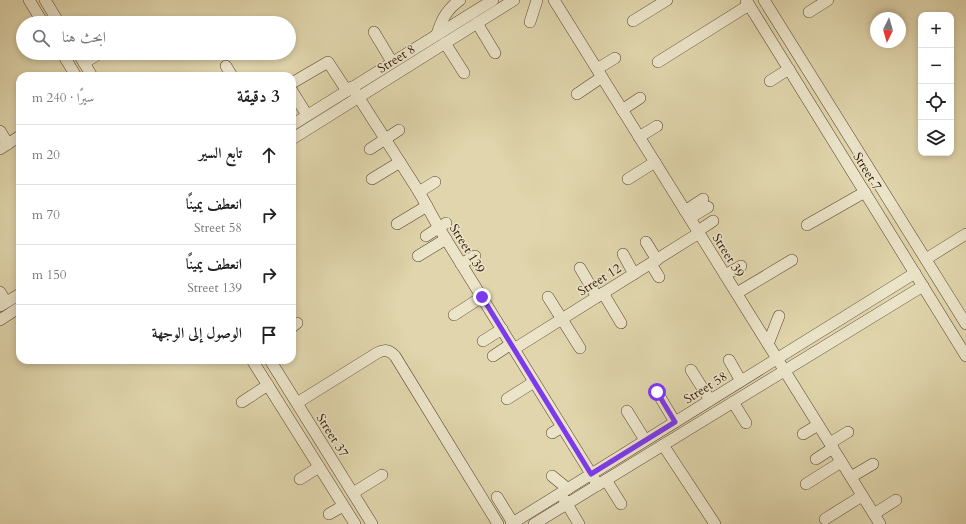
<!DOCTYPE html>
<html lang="ar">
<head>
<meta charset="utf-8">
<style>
	:root { --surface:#fff; --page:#f6f6f6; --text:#222; --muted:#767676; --line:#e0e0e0 }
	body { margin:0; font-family:Cardo,Amiri,serif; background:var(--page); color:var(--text); direction:rtl }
	.controls { position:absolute; right:12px; top:12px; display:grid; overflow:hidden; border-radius:8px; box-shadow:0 2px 6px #0003 }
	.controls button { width:36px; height:36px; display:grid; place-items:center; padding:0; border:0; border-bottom:1px solid var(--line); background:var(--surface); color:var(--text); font:20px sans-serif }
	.compass { position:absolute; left:870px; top:12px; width:36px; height:36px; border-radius:50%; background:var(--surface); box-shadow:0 2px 6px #0003; rotate:185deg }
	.stop { position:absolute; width:12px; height:12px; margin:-9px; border:3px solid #7c3aed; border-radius:50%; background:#fff }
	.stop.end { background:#7c3aed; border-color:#fff; box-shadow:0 1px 4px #0008 }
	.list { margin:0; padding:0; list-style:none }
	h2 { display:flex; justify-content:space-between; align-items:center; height:52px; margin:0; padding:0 16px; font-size:17px }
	h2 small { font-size:13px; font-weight:400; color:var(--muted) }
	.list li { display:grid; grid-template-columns:26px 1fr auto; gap:12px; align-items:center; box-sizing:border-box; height:60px; padding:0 16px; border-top:1px solid var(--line) }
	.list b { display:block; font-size:15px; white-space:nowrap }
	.list p { margin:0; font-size:13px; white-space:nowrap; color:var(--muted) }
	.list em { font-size:13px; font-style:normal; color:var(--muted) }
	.icon { flex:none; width:22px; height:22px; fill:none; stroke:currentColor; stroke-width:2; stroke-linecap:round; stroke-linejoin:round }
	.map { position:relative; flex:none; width:966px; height:524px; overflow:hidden; direction:ltr }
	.search { position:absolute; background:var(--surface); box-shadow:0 2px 6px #0003; left:16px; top:16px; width:280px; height:44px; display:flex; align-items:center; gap:10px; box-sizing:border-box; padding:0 14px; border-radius:22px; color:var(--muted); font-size:15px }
	.panel { position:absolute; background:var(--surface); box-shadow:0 2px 6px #0003; left:16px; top:72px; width:280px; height:292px; border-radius:12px; direction:rtl }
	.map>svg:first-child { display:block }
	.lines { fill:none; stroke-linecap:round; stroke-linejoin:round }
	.minor-casing { stroke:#59422b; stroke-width:12 }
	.minor { stroke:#ebe4c9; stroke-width:11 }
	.route { stroke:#7c3aed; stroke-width:5 }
	.labels { text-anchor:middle; stroke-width:3; stroke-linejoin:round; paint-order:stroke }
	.street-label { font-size:13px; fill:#2c1100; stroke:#ebe4c9 }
</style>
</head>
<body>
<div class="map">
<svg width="966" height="524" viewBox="0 0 966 524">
	<rect width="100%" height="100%" fill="#e0d5ac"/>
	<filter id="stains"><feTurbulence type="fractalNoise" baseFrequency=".005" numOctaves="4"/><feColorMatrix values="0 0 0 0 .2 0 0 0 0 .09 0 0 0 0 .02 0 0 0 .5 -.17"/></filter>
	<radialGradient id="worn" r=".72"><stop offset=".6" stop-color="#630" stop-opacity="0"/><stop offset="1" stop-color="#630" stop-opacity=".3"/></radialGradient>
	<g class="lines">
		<g class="minor-casing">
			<g id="minor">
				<path d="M 29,0 L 43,23"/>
				<path d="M 45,0 L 59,23"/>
				<path d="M 554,0 L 880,524"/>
				<path d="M 746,0 L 966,356"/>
				<path d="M 764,0 L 966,324"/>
				<path d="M 809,12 L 828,0"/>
				<path d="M 633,21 L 667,0"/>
				<path d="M 530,22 L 537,0"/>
				<path d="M 477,23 L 495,53"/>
				<path d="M 374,32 L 392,62"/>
				<path d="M 437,34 C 442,19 447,9 460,0"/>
				<path d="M 445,43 L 464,73"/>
				<path d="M 62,53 L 76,76"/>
				<path d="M 78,53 L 92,76"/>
				<path d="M 658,62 L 749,5"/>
				<path d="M 84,63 L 100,53"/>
				<path d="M 226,66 L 232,76"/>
				<path d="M 597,69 L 615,58"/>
				<path d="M 770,81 L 789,69"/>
				<path d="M 292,83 L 328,62 L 347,91"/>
				<path d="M 352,87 L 419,192 L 439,228 L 598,485"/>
				<path d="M 292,91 L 307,115"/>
				<path d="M 577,94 L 602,77"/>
				<path d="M 622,110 L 640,98"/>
				<path d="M 292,125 L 493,0"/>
				<path d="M 0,131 L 8,144"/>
				<path d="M 639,137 L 657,126"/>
				<path d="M 292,139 L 514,0"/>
				<path d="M 0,149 L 20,136"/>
				<path d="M 370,149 L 399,130"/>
				<path d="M 372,179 L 400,162"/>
				<path d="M 628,179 L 655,162"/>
				<path d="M 419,192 L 435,182"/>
				<path d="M 685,211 L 703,199"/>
				<path d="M 690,218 L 708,207"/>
				<path d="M 397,224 L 427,206"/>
				<path d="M 807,225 L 865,192"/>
				<path d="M 698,231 L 713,221"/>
				<path d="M 426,236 L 446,223"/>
				<path d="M 646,242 L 657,260"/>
				<path d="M 623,254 L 634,274"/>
				<path d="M 418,256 L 446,239"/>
				<path d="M 926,259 L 966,234"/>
				<path d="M 461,264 L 475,256"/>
				<path d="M 651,264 L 659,277"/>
				<path d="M 580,268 L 597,297"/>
				<path d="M 725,275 L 741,266"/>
				<path d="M 0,292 L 6,302"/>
				<path d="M 603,293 L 621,323"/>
				<path d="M 737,293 L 792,260"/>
				<path d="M 548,297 L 580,348"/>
				<path d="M 0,306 L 20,294"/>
				<path d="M 454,315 L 482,297"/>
				<path d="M 0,320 L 20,307"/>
				<path d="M 292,327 L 297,323"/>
				<path d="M 483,341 L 502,329"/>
				<path d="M 768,344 L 779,316"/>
				<path d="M 514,349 L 699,233"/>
				<path d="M 493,356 L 511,344"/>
				<path d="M 252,360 L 355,524"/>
				<path d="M 270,360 L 372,524"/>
				<path d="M 729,360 L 741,381"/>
				<path d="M 691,370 L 710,400"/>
				<path d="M 657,392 L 675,422"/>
				<path d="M 507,399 L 534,382"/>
				<path d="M 242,402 L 268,385"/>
				<path d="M 733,402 L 746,423"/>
				<path d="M 297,403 L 377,353 C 385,349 389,350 395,356 L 498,524"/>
				<path d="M 627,411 L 645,440"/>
				<path d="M 552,433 L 562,427"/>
				<path d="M 803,434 L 818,425"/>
				<path d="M 830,443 L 848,432"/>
				<path d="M 663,445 L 715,524"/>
				<path d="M 816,459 L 833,448"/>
				<path d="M 552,476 L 568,489"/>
				<path d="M 851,477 L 873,464"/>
				<path d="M 300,479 L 319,467"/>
				<path d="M 606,480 L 621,504"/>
				<path d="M 806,484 L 841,462"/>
				<path d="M 353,493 L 382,475"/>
				<path d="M 497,497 L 513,523"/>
				<path d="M 564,499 L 579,524"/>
				<path d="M 329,514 L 343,506"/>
				<path d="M 874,514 L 896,500"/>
				<path d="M 825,519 L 862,496"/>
				<path d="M 511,524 L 915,273"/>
				<path d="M 534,524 L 923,286"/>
			</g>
		</g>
		<use href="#minor" class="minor"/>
	</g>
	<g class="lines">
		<path class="route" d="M 482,297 L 591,474 L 675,422 L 657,392"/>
	</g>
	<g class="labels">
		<g class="street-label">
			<text transform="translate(396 58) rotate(-32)" y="5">Street 8</text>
			<text transform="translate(868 171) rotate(58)" y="5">Street 7</text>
			<text transform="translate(468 248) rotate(58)" y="5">Street 139</text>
			<text transform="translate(729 255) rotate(58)" y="5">Street 39</text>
			<text transform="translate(599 279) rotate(-32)" y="5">Street 12</text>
			<text transform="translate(705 387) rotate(-32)" y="5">Street 58</text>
			<text transform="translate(333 435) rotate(58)" y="5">Street 37</text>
		</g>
	</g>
	<rect width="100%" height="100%" filter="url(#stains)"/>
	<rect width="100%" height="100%" fill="url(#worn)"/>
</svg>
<div class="controls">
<button>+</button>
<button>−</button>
<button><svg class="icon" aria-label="locate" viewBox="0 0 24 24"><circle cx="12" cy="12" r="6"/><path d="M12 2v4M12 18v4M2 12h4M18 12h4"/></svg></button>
<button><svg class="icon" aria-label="layers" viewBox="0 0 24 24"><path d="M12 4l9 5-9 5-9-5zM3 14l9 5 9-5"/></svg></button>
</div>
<svg class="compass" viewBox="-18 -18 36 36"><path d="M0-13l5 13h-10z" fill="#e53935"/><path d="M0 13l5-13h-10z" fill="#767676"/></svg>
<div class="stop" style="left:657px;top:392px"></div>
<div class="stop end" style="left:482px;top:297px"></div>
<div class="search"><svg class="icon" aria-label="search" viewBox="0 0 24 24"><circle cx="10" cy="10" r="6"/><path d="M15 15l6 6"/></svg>ابحث هنا</div>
<section class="panel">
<h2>3 دقيقة<small>سيرًا · 240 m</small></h2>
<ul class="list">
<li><svg class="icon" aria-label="ahead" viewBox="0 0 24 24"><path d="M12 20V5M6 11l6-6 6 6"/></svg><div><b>تابع السير</b></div><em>20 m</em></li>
<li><svg class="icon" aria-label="right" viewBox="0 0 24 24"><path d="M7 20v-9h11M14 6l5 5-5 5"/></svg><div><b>انعطف يمينًا</b><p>Street 58</p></div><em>70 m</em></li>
<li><svg class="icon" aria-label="right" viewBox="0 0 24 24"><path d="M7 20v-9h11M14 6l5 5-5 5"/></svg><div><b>انعطف يمينًا</b><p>Street 139</p></div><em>150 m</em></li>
<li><svg class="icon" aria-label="arrive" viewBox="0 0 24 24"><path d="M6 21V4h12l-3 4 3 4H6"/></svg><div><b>الوصول إلى الوجهة</b></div></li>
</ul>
</section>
</div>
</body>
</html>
